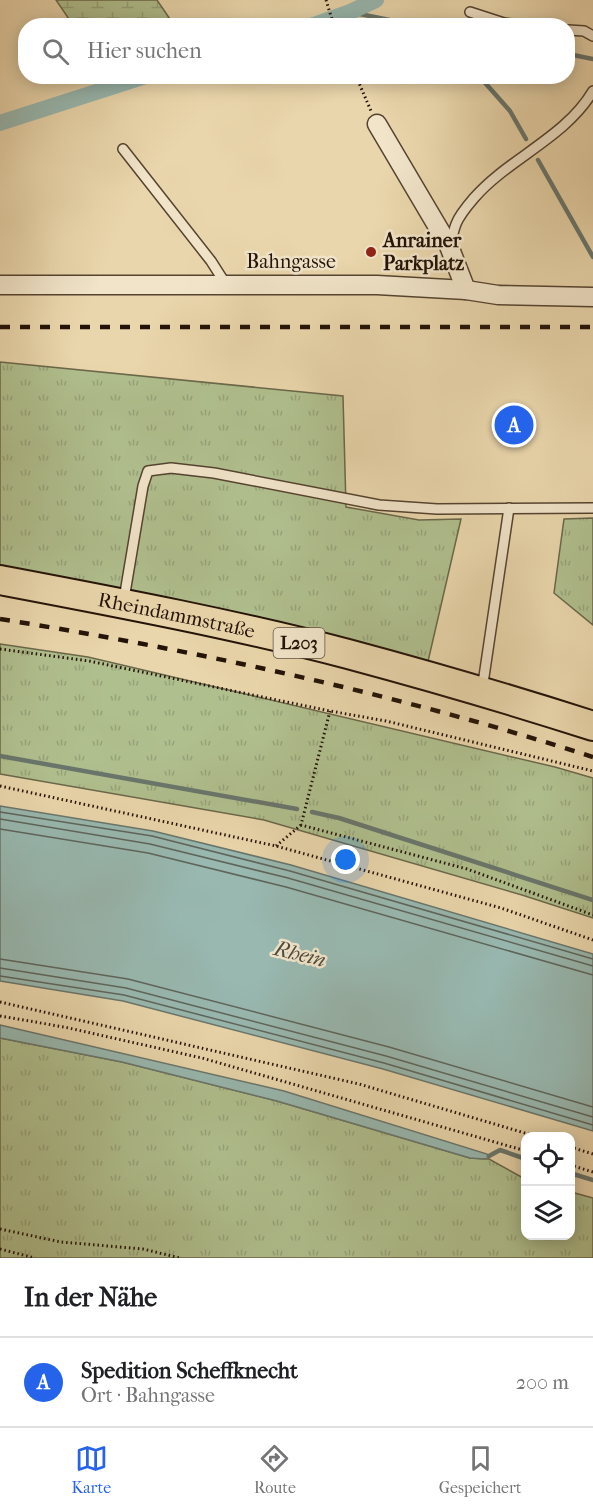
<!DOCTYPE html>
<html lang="de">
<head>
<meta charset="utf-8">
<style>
	:root { --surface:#fff; --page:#f2f2f2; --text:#202124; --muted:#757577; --line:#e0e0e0; --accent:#2563eb }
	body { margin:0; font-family:"IM FELL French Canon",serif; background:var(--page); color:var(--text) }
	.controls { position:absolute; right:18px; bottom:18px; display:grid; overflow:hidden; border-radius:12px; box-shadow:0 3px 15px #0003 }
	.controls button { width:54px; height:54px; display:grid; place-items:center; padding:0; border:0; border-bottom:2px solid var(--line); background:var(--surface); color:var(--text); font:30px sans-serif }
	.you { position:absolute; left:346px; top:860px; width:21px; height:21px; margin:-15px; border:4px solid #fff; border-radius:50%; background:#1a73e8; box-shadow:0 0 0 9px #1a73e833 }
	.badge { display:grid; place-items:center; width:39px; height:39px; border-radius:50%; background:var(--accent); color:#fff; font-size:20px; font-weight:700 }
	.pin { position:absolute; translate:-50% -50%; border:3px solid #fff; box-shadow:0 2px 6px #0006 }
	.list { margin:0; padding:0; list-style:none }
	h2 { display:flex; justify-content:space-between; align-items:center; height:78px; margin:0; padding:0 24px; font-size:26px }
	h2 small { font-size:20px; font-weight:400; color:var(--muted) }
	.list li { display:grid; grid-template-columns:39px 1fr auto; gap:18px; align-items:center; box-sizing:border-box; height:90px; padding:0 24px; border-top:2px solid var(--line) }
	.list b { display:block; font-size:22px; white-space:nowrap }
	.list p { margin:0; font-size:20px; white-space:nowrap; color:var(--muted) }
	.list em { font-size:20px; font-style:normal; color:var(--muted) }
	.icon { flex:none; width:33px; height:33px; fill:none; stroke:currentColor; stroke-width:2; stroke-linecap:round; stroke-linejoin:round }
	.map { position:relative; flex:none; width:593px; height:1258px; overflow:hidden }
	.search { position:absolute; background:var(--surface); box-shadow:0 3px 15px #0003; left:18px; right:18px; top:18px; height:66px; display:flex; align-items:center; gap:15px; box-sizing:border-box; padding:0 21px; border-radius:24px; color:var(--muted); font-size:22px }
	.sheet { height:168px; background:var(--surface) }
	nav { display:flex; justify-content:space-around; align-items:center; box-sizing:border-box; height:84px; border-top:2px solid var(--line); background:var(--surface); font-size:16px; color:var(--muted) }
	nav a { display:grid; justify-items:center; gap:3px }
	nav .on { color:var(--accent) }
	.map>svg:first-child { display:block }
	.grass { fill:url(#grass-tufts); stroke:#6a684a; stroke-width:1.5 }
	.wetland { fill:url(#wetland-marsh); stroke:#6a684a; stroke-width:1.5 }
	.water { fill:#98b8b0; stroke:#69766c; stroke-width:1.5 }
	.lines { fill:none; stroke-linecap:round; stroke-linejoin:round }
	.shore { stroke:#5e655c; stroke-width:1.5 }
	.stream { stroke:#69766c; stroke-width:4.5 }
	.canal { stroke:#98b8b0; stroke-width:16 }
	.service-casing { stroke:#554330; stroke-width:12 }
	.minor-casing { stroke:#554330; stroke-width:21 }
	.primary-casing { stroke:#231207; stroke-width:32 }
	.path { stroke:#231207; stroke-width:3; stroke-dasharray:1.5 3; stroke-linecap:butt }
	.service { stroke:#f1e4c9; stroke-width:9 }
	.minor { stroke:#f1e4c9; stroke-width:18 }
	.primary { stroke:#ead6ac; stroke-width:28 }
	.rail { stroke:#231207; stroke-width:4.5; stroke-dasharray:10 10; stroke-linecap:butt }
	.poi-dot { fill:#8f2418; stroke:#f1e4c9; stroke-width:2 }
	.labels { text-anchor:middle; stroke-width:5; stroke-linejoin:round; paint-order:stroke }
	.shield { fill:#f1e4c9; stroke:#615141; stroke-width:1.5 }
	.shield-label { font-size:18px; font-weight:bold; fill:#231207 }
	.poi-label { font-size:20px; font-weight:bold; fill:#231207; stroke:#f1e4c9; text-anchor:start }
	.street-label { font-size:20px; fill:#231207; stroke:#f1e4c9 }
	.water-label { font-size:21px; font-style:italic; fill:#4c4c42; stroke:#f1e4c9 }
</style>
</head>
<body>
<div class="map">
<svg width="593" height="1258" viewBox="0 0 593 1258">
	<defs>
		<pattern id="grass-tufts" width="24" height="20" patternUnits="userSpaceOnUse" patternTransform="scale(1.5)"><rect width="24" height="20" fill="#b0bf8e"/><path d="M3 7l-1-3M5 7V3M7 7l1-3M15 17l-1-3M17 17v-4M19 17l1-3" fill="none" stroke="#97a379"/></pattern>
		<pattern id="wetland-marsh" width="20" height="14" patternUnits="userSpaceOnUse" patternTransform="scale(1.5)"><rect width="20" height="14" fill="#b0bf8e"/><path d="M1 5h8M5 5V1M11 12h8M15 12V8" fill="none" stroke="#97a379"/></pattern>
	</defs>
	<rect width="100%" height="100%" fill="#ead6ac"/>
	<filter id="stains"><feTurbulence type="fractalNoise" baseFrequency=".00333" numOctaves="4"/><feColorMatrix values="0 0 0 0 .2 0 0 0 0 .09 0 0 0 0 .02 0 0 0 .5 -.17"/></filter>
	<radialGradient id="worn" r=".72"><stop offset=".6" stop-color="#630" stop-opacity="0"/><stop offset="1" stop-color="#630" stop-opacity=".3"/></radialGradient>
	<g class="grass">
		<path d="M 0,362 L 343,396 L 346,507 L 419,520 L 461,519 L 426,670 L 0,571 Z"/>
		<path d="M 593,518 L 593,625 L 554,593 L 564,519 Z"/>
		<path d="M 0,644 L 88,657 L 555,767 L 593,778 L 593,918 L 522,895 L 264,820 L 0,774 Z"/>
		<path d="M 0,1038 L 122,1062 L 277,1101 L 470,1158 L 489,1159 L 525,1179 L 526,1236 L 570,1236 L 571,1192 L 593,1198 L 593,1258 L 0,1258 Z"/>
	</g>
	<path class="wetland" d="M 56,0 L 157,0 L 174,25 L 73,25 Z"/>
	<g class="water">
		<path d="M 0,806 L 153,831 L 291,865 L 593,954 L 593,1131 L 383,1069 L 123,1001 L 0,981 Z"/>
		<path d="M 0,1025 L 284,1091 L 487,1154 L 489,1158 L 484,1159 L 470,1158 L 277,1101 L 122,1062 L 0,1038 Z"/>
	</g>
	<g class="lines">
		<g class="shore">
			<path d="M 0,812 L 152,836 L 290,871 L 593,959"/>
			<path d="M 0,819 L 150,844 L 288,878 L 593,966"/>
			<path d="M 0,829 L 148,853 L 286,887 L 593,975"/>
			<path d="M 0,959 L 128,979 L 389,1047 L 593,1107"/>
			<path d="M 0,968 L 126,988 L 386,1056 L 593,1117"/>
			<path d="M 0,976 L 124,995 L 384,1063 L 593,1125"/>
		</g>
		<g class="stream">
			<path d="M 350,12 L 419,26"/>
			<path d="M 341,15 L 374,26"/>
			<path d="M 568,54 L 593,59"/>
			<path d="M 479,76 L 510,111 L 526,139"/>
			<path d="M 538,160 L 593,257"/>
			<path d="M 0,756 L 297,809"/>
			<path d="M 312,812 L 339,818 L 593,900"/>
			<path d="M 489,1156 L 500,1150 L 526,1159"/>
			<path d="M 570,1173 L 593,1180"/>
		</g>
		<g class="canal">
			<path d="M 311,26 L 350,12 L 376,0"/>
			<path d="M 0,123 L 146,76"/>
		</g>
		<g class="service-casing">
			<g id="service">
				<path d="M 470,12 L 504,23 L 527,26"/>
				<path d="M 568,30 L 584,31 L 593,36"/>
				<path d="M 123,149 L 211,261 L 225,283"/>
				<path d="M 449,246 C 452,239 453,232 456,224 C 459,216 468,205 474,198 C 509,158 565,138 593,91"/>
				<path d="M 124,599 L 143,486 L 148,471 L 171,468 L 214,473 L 379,505 L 437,509 L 593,508"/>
				<path d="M 482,690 L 509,508"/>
			</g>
		</g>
		<g class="minor-casing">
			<g id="minor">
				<path d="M 377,124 L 449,246 L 466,290"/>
				<path d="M 0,285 L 377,285 L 466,290 L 498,295 L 593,297"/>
			</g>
		</g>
		<g class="primary-casing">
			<g id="primary">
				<path id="s1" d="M 0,580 C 116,602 233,624 348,654 C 430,676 512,700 593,726"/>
			</g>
		</g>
		<g class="path">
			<path d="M 326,0 L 334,26"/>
			<path d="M 356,76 L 371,111"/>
			<path d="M 0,649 L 89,661 L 330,711 L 386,721 L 593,771"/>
			<path d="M 330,711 L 301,825 L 467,869 L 593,915"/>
			<path d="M 0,786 L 276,846 L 501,908 L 593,940"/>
			<path d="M 276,846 L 301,825"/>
			<path d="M 0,1002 L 359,1084 L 535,1136"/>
			<path d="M 0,1016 L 64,1027 L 202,1058 L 526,1151"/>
			<path d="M 570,1147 L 593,1154"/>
			<path d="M 570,1165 L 593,1172"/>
			<path d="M 0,1229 L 61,1242 L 143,1249 L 180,1258"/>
			<path d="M 0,1249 L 35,1258"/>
		</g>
		<use href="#service" class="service"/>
		<use href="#minor" class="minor"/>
		<use href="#primary" class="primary"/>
		<g class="rail">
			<path d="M 0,327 L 593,327"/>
			<path d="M 0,619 C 200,651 401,695 593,757"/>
		</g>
	</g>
	<circle class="poi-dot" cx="371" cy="252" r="6"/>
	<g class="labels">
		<rect class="shield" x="273.5" y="628" width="51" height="30" rx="4.5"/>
		<g class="shield-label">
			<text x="299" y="649">L203</text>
		</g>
		<g class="poi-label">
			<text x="383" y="247">Anrainer<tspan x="383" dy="23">Parkplatz</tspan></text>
		</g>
		<g class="street-label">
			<text x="291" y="268">Bahngasse</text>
			<text dy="7" stroke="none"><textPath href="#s1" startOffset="180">Rheindammstraße</textPath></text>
		</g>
		<g class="water-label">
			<text transform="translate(300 954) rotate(14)" y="7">Rhein</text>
		</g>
	</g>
	<rect width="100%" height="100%" filter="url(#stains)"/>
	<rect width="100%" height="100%" fill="url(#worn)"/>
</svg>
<div class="controls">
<button><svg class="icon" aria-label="locate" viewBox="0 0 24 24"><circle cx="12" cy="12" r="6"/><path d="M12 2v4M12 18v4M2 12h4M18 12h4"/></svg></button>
<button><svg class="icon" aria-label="layers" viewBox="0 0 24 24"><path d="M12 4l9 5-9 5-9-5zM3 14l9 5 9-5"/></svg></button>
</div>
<div class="you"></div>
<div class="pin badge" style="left:514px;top:425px">A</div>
<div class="search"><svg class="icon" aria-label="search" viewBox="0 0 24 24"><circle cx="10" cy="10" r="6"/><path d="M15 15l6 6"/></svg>Hier suchen</div>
</div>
<section class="sheet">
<h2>In der Nähe<small></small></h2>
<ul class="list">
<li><span class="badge">A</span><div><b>Spedition Scheffknecht</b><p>Ort · Bahngasse</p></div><em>200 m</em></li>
</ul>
</section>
<nav>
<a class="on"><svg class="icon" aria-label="map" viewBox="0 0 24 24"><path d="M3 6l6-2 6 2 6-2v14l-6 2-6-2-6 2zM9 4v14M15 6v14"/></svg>Karte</a>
<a><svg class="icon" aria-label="directions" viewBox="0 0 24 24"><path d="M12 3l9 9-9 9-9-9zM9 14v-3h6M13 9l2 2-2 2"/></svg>Route</a>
<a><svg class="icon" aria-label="saved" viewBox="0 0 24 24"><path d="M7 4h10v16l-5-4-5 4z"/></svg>Gespeichert</a>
</nav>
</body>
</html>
